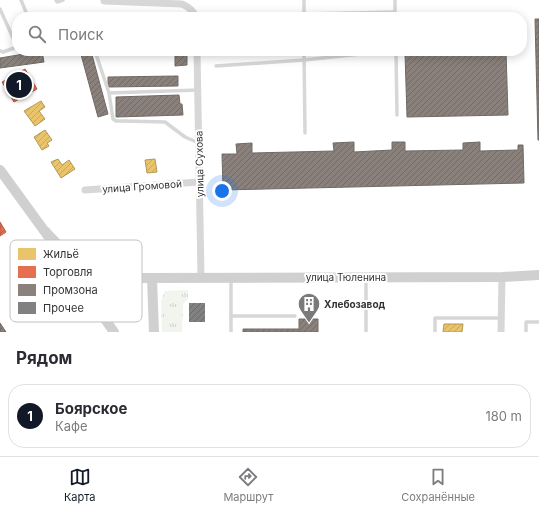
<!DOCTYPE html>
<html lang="ru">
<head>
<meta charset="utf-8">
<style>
	:root { --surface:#fff; --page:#f7f7f7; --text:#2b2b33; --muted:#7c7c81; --line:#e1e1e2; --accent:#111827 }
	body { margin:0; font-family:Inter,sans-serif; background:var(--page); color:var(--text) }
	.you { position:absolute; left:222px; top:191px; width:14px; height:14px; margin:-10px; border:3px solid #fff; border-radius:50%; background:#1a73e8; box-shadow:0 0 0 6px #1a73e833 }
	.badge { display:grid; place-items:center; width:26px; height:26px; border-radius:50%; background:var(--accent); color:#fff; font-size:13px; font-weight:700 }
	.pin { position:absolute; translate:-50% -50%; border:2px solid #fff; box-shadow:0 1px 4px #0006 }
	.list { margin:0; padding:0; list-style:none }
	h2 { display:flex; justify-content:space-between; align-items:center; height:52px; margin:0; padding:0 16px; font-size:17px }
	h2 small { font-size:13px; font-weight:400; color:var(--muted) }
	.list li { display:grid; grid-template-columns:26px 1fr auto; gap:12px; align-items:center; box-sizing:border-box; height:64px; margin:0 8px 8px; padding:0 8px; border:1px solid var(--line); border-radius:16px }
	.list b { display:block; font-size:15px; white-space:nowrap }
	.list p { margin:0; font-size:13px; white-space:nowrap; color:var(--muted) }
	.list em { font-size:13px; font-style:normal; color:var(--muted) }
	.icon { flex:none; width:22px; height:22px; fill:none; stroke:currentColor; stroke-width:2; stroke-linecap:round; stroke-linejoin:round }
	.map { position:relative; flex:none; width:539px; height:332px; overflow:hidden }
	.search { position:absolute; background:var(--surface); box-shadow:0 2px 10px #0003; left:12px; right:12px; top:12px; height:44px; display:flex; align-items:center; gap:10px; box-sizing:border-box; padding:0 14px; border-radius:16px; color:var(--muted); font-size:15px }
	.sheet { height:124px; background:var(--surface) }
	nav { display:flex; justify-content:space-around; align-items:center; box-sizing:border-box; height:56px; border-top:1px solid var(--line); background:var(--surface); font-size:11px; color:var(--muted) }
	nav a { display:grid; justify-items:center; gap:2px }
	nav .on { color:var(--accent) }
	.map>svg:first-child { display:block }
	.grass { fill:url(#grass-tufts) }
	.homes { fill:url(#homes-hatch); stroke:#b2985a }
	.shops { fill:url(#shops-hatch); stroke:#b15d48 }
	.industry { fill:url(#industry-hatch); stroke:#706a66 }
	.building { fill:url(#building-hatch) }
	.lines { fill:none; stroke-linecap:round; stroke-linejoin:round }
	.lane { stroke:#d7d7d7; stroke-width:3.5 }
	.street { stroke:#d7d7d7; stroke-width:7 }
	.secondary { stroke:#d0d0d0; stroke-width:10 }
	.labels { text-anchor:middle; stroke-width:4; stroke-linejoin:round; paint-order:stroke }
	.street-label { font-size:10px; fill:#333; stroke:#fff }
	.poi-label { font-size:10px; font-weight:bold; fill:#333; stroke:#fff; text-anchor:start }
	.key { fill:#fff; stroke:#c2c2c2; stroke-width:1 }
	.key-label { font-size:11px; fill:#333 }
</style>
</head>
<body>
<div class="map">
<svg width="539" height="332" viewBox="0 0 539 332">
	<defs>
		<pattern id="grass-tufts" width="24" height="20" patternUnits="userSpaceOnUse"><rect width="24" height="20" fill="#f1f5ed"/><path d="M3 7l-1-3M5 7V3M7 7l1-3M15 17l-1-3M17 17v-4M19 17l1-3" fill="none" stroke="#cfd2cc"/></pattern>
		<pattern id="homes-hatch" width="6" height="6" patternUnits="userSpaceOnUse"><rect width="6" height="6" fill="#e9c46a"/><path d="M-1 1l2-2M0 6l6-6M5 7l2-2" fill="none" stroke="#c8a95c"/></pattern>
		<pattern id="shops-hatch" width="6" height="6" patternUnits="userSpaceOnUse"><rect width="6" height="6" fill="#e76f51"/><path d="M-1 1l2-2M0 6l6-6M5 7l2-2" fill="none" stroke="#bc5c44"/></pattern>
		<pattern id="industry-hatch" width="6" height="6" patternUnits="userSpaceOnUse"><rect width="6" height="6" fill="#8a817c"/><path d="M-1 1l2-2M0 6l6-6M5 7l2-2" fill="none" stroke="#716a66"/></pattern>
		<pattern id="building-hatch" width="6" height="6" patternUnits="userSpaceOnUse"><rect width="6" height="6" fill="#818181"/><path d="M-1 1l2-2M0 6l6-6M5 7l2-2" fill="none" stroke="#6a6a6a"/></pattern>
	</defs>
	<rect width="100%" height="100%" fill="#fff"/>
	<path class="grass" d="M 188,290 L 188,299 L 183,304 L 182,332 L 162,332 L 161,301 L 165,291 Z"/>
	<g class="homes">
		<path d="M 41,101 L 45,107 L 39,111 L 45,119 L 35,126 L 24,111 Z"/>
		<path d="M 45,130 L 52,140 L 47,143 L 49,146 L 42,150 L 34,137 Z"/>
		<path d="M 58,159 L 62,165 L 69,160 L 75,169 L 61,178 L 51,162 Z"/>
		<path d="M 155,159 L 157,172 L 147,173 L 145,160 Z"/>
		<path d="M 444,324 L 463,324 L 462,332 L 443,332 Z"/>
	</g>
	<g class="shops">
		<path d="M 25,69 L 37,89 L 14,102 L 2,82 Z"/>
		<path d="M 0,222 L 6,232 L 0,236 Z"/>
	</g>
	<g class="industry">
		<path d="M 535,19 L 539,19 L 539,140 L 538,140 Z"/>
		<path d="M 42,51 L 44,62 L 0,68 L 0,58 Z"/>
		<path d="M 80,51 L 91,51 L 108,114 L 98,117 Z"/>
		<path d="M 175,51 L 187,51 L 187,65 L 175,66 Z"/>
		<path d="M 506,51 L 508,115 L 407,117 L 405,53 Z"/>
		<path d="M 178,76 L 178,86 L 108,87 L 108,77 Z"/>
		<path d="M 179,95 L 180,104 L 182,104 L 183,115 L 116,117 L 116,97 Z"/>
		<path d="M 354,142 L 354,152 L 392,150 L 392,142 L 405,142 L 405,151 L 463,150 L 463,143 L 480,142 L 480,151 L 518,150 L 518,145 L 523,145 L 524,183 L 223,190 L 222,154 L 237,154 L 236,144 L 252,143 L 252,153 L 334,151 L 333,143 Z"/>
		<path d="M 299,319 L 318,319 L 318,332 L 243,332 L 243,329 L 299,329 Z"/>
		<path d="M 0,323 L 6,332 L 0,332 Z"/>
	</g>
	<rect class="building" x="189" y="303" width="16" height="19"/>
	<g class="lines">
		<g class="lane">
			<path d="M 21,0 L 28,17"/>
			<path d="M 56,0 L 57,2 L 63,0"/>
			<path d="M 304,0 L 304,17"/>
			<path d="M 395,0 L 395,17"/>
			<path d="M 0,9 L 17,47 L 3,52 L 0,51"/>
			<path d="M 304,14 L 395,12"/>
			<path d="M 95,51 L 109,93 L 113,119 L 116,121 L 122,121 L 165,122 L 185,137 L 199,143"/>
			<path d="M 304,51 L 305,133"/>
			<path d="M 396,51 L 397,115"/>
			<path d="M 216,66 L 304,60 L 389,51"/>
			<path d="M 109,93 L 198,90"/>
			<path d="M 27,245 L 59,291 L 76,280"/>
			<path d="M 231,278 L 231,332"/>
			<path d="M 231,316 L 295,316"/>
			<path d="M 366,332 L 366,278"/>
			<path d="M 435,332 L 435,318 L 501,318"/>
			<path d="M 526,332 L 526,322 L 539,322"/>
		</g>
		<g class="street">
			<path d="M 104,1 L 182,4 C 189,7 193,10 196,17"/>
			<path d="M 197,51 L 201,277"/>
			<path d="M 85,190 L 199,182"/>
			<path d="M 501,332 L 502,277"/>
		</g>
		<g class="secondary">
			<path d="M 0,170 L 48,236"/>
			<path d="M 45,231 C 59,246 74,263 94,270 C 107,275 123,276 137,278 L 502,277 L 539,275"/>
			<path d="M 57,250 L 114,332"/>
			<path d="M 152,279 L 154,332"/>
			<path d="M 91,296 C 87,285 88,280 95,271"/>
		</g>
	</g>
	<defs>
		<g id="building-pin" transform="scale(1.15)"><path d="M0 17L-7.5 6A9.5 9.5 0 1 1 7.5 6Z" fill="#7a7a7a" stroke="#fff"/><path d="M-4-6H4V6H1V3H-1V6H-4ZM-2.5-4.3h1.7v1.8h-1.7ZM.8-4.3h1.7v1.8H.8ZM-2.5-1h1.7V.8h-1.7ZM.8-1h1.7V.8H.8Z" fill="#fff"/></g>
	</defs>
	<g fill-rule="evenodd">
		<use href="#building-pin" x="309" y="304"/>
	</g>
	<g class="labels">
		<g class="street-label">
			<text transform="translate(199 164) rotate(-91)" y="4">улица Сухова</text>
			<text transform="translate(142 186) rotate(-4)" y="4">улица Громовой</text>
			<text x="346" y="281">улица Тюленина</text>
		</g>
		<g class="poi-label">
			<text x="324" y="308">Хлебозавод</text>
		</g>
	</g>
	<rect x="10" y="240" width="132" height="82" rx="6" class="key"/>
	<rect x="18" y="248" width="18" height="12" fill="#e9c46a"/>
	<rect x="18" y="266" width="18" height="12" fill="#e76f51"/>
	<rect x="18" y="284" width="18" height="12" fill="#8a817c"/>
	<rect x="18" y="302" width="18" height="12" fill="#818181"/>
	<g class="key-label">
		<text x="43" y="258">Жильё</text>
		<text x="43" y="276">Торговля</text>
		<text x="43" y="294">Промзона</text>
		<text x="43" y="312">Прочее</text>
	</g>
</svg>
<div class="you"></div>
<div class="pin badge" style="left:19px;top:85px">1</div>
<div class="search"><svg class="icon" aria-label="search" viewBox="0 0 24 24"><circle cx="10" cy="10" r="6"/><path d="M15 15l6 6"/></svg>Поиск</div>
</div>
<section class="sheet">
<h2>Рядом<small></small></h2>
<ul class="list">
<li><span class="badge">1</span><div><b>Боярское</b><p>Кафе</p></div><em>180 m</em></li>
</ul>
</section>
<nav>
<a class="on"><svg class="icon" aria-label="map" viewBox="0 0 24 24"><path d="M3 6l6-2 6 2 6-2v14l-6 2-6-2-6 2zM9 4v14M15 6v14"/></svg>Карта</a>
<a><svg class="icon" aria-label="directions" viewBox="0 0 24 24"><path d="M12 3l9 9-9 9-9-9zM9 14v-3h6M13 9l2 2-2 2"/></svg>Маршрут</a>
<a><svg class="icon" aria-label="saved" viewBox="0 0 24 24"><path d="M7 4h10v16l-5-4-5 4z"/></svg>Сохранённые</a>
</nav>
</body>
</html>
